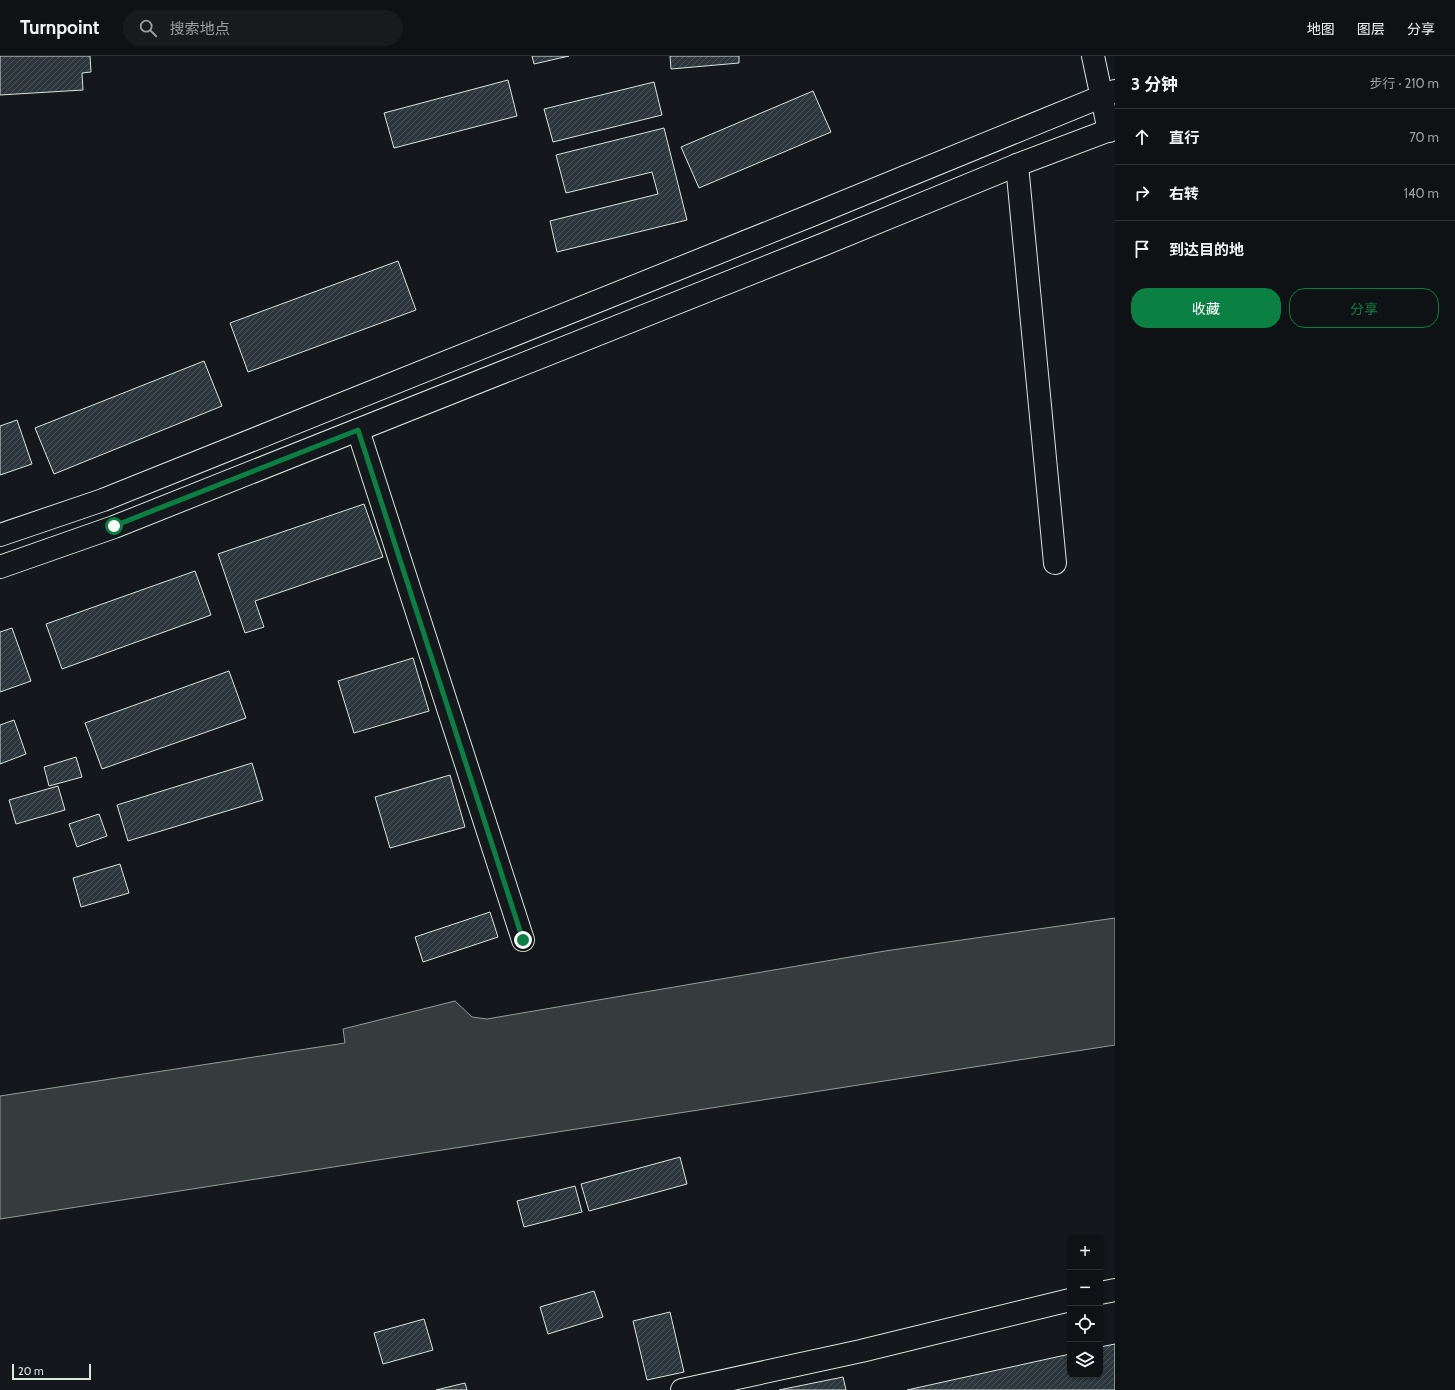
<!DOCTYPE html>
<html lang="zh">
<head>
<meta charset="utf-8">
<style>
	:root { --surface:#0f1215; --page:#181b1e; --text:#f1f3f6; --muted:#9b9ea0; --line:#2f3234; --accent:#0b8043 }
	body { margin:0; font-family:Cabin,"Noto Sans SC",sans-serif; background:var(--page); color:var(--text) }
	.controls { position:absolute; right:12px; bottom:12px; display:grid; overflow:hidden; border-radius:8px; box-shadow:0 1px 3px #0004 }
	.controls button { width:36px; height:36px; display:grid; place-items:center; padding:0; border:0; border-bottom:1px solid var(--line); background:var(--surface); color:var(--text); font:20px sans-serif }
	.scale { position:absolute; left:12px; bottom:10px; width:79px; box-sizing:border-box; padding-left:4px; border:2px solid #d8e6dc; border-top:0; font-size:11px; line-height:14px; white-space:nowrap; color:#d8e6dc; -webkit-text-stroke:3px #14181c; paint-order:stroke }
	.stop { position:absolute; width:12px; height:12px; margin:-9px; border:3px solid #0b8043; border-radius:50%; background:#fff }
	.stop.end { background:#0b8043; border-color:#fff; box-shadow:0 1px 4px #0008 }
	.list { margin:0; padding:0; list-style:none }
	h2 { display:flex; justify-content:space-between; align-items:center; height:52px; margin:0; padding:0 16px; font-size:17px }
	h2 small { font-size:13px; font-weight:400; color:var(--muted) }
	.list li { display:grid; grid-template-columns:26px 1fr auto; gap:12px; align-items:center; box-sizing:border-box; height:56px; padding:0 16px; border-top:1px solid var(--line) }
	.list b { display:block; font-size:15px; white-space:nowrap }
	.list em { font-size:13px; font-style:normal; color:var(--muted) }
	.actions { display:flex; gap:8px; padding:12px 16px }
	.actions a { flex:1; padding:9px 0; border:1px solid var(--accent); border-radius:16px; text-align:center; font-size:14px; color:var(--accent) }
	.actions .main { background:var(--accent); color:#fff }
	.icon { flex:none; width:22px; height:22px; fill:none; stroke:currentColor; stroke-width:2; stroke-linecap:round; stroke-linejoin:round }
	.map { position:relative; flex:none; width:1115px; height:1334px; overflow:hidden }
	header { display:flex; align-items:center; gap:24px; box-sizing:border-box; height:56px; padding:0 20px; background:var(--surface); border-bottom:1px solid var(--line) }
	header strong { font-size:19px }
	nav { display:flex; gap:22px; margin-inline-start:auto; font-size:14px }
	.search { width:280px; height:36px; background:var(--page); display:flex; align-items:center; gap:10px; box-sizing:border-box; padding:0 14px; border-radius:22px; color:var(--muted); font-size:15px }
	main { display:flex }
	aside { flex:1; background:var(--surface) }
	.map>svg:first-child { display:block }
	.water { fill:#363b3e; stroke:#939e99 }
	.building { fill:url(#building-hatch); stroke:#d8e6dc }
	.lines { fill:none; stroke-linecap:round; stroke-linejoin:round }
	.street-casing { stroke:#d8e6dc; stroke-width:24 }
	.secondary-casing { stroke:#d8e6dc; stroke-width:24 }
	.primary-casing { stroke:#d8e6dc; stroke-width:24 }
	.street { stroke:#14181c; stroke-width:22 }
	.secondary { stroke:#14181c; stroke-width:22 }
	.primary { stroke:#14181c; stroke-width:22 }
	.route { stroke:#0b8043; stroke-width:5 }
</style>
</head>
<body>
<header>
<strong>Turnpoint</strong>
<div class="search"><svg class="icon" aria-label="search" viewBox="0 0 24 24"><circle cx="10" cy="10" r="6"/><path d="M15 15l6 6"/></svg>搜索地点</div>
<nav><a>地图</a><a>图层</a><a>分享</a></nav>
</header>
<main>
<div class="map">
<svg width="1115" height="1334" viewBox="0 0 1115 1334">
	<defs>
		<pattern id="building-hatch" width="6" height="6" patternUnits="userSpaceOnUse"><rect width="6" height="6" fill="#2c363c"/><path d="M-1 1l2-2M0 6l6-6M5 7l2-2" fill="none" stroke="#4a5358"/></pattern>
	</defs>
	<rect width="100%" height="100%" fill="#14181c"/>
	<path class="water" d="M 1115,862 L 1115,989 L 0,1163 L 0,1040 L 345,987 L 343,973 L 455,945 L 472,961 L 487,963 L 885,895 Z"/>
	<g class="building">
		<path d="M 0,0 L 90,0 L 91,16 L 82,17 L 83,34 L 0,39 Z"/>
		<path d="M 532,0 L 569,0 L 534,8 Z"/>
		<path d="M 670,0 L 739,0 L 739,7 L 671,13 Z"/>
		<path d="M 508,24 L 517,60 L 394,92 L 384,57 Z"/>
		<path d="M 654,26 L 662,59 L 553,86 L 544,53 Z"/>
		<path d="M 813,35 L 831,76 L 699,132 L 681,91 Z"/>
		<path d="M 664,72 L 687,164 L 557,196 L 550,165 L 658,138 L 652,116 L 566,137 L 556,99 Z"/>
		<path d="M 398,205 L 416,254 L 248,316 L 230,267 Z"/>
		<path d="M 204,305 L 222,350 L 54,418 L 35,372 Z"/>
		<path d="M 17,364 L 32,408 L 0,419 L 0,370 Z"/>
		<path d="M 364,448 L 383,501 L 255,545 L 264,571 L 245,577 L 218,498 Z"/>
		<path d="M 195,515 L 211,559 L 62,613 L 46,568 Z"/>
		<path d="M 12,572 L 31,625 L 0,636 L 0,576 Z"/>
		<path d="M 413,602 L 429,655 L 354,677 L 338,625 Z"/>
		<path d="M 229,615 L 246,662 L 102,713 L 85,667 Z"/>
		<path d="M 14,664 L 26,698 L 0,708 L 0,669 Z"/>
		<path d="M 76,701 L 82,721 L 49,730 L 44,711 Z"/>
		<path d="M 252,707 L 263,744 L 128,785 L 117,749 Z"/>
		<path d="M 450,719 L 465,771 L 390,792 L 375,741 Z"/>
		<path d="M 58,730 L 65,754 L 16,768 L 9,744 Z"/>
		<path d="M 99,758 L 107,780 L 77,791 L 69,768 Z"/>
		<path d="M 120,808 L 129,837 L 81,851 L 73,822 Z"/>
		<path d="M 490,856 L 498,881 L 423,906 L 415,881 Z"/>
		<path d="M 680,1101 L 687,1128 L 589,1155 L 581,1128 Z"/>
		<path d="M 575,1130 L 582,1156 L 524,1171 L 517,1145 Z"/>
		<path d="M 594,1235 L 603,1261 L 548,1278 L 540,1251 Z"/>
		<path d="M 670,1256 L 684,1316 L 647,1324 L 633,1265 Z"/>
		<path d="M 424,1263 L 433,1294 L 383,1308 L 374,1277 Z"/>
		<path d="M 1115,1288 L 1115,1334 L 907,1334 L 1070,1298 L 1070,1319 L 1100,1319 L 1100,1291 Z"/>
		<path d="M 843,1321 L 846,1334 L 779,1334 Z"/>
		<path d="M 465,1327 L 467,1334 L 436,1334 Z"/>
	</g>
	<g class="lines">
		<g class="street-casing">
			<g id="street">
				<path d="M 1017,109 L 1055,507"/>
				<path d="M 358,374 L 523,884"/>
				<path d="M 1100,1237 L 1115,1234"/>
				<path d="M 682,1334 L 861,1295 L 1070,1244"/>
			</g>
		</g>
		<g class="secondary-casing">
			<path id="secondary" d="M 1093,0 L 1109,75"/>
		</g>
		<g class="primary-casing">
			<g id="primary">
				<path d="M 0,479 L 103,444 L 812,159 L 1115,35"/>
				<path d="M 0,511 L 114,471 L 822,189 L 1017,109 L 1115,72"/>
			</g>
		</g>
		<use href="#street" class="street"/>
		<use href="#secondary" class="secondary"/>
		<use href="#primary" class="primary"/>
	</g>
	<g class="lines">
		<path class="route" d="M 114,470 L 358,374 L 523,884"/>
	</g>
</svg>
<div class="controls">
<button>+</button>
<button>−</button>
<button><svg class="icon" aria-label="locate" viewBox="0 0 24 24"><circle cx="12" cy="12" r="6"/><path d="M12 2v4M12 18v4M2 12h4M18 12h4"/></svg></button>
<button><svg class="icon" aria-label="layers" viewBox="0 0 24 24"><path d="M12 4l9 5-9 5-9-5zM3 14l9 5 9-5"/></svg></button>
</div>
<div class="scale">20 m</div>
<div class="stop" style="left:114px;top:470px"></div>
<div class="stop end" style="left:523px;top:884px"></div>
</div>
<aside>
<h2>3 分钟<small>步行 · 210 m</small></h2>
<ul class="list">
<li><svg class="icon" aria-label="ahead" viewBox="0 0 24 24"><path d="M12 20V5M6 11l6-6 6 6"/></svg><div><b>直行</b></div><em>70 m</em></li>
<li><svg class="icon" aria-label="right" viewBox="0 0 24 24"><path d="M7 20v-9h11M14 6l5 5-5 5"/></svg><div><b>右转</b></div><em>140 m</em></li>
<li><svg class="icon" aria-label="arrive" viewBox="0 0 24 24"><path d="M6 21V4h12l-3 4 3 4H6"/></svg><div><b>到达目的地</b></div></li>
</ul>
<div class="actions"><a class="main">收藏</a><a>分享</a></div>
</aside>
</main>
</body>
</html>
